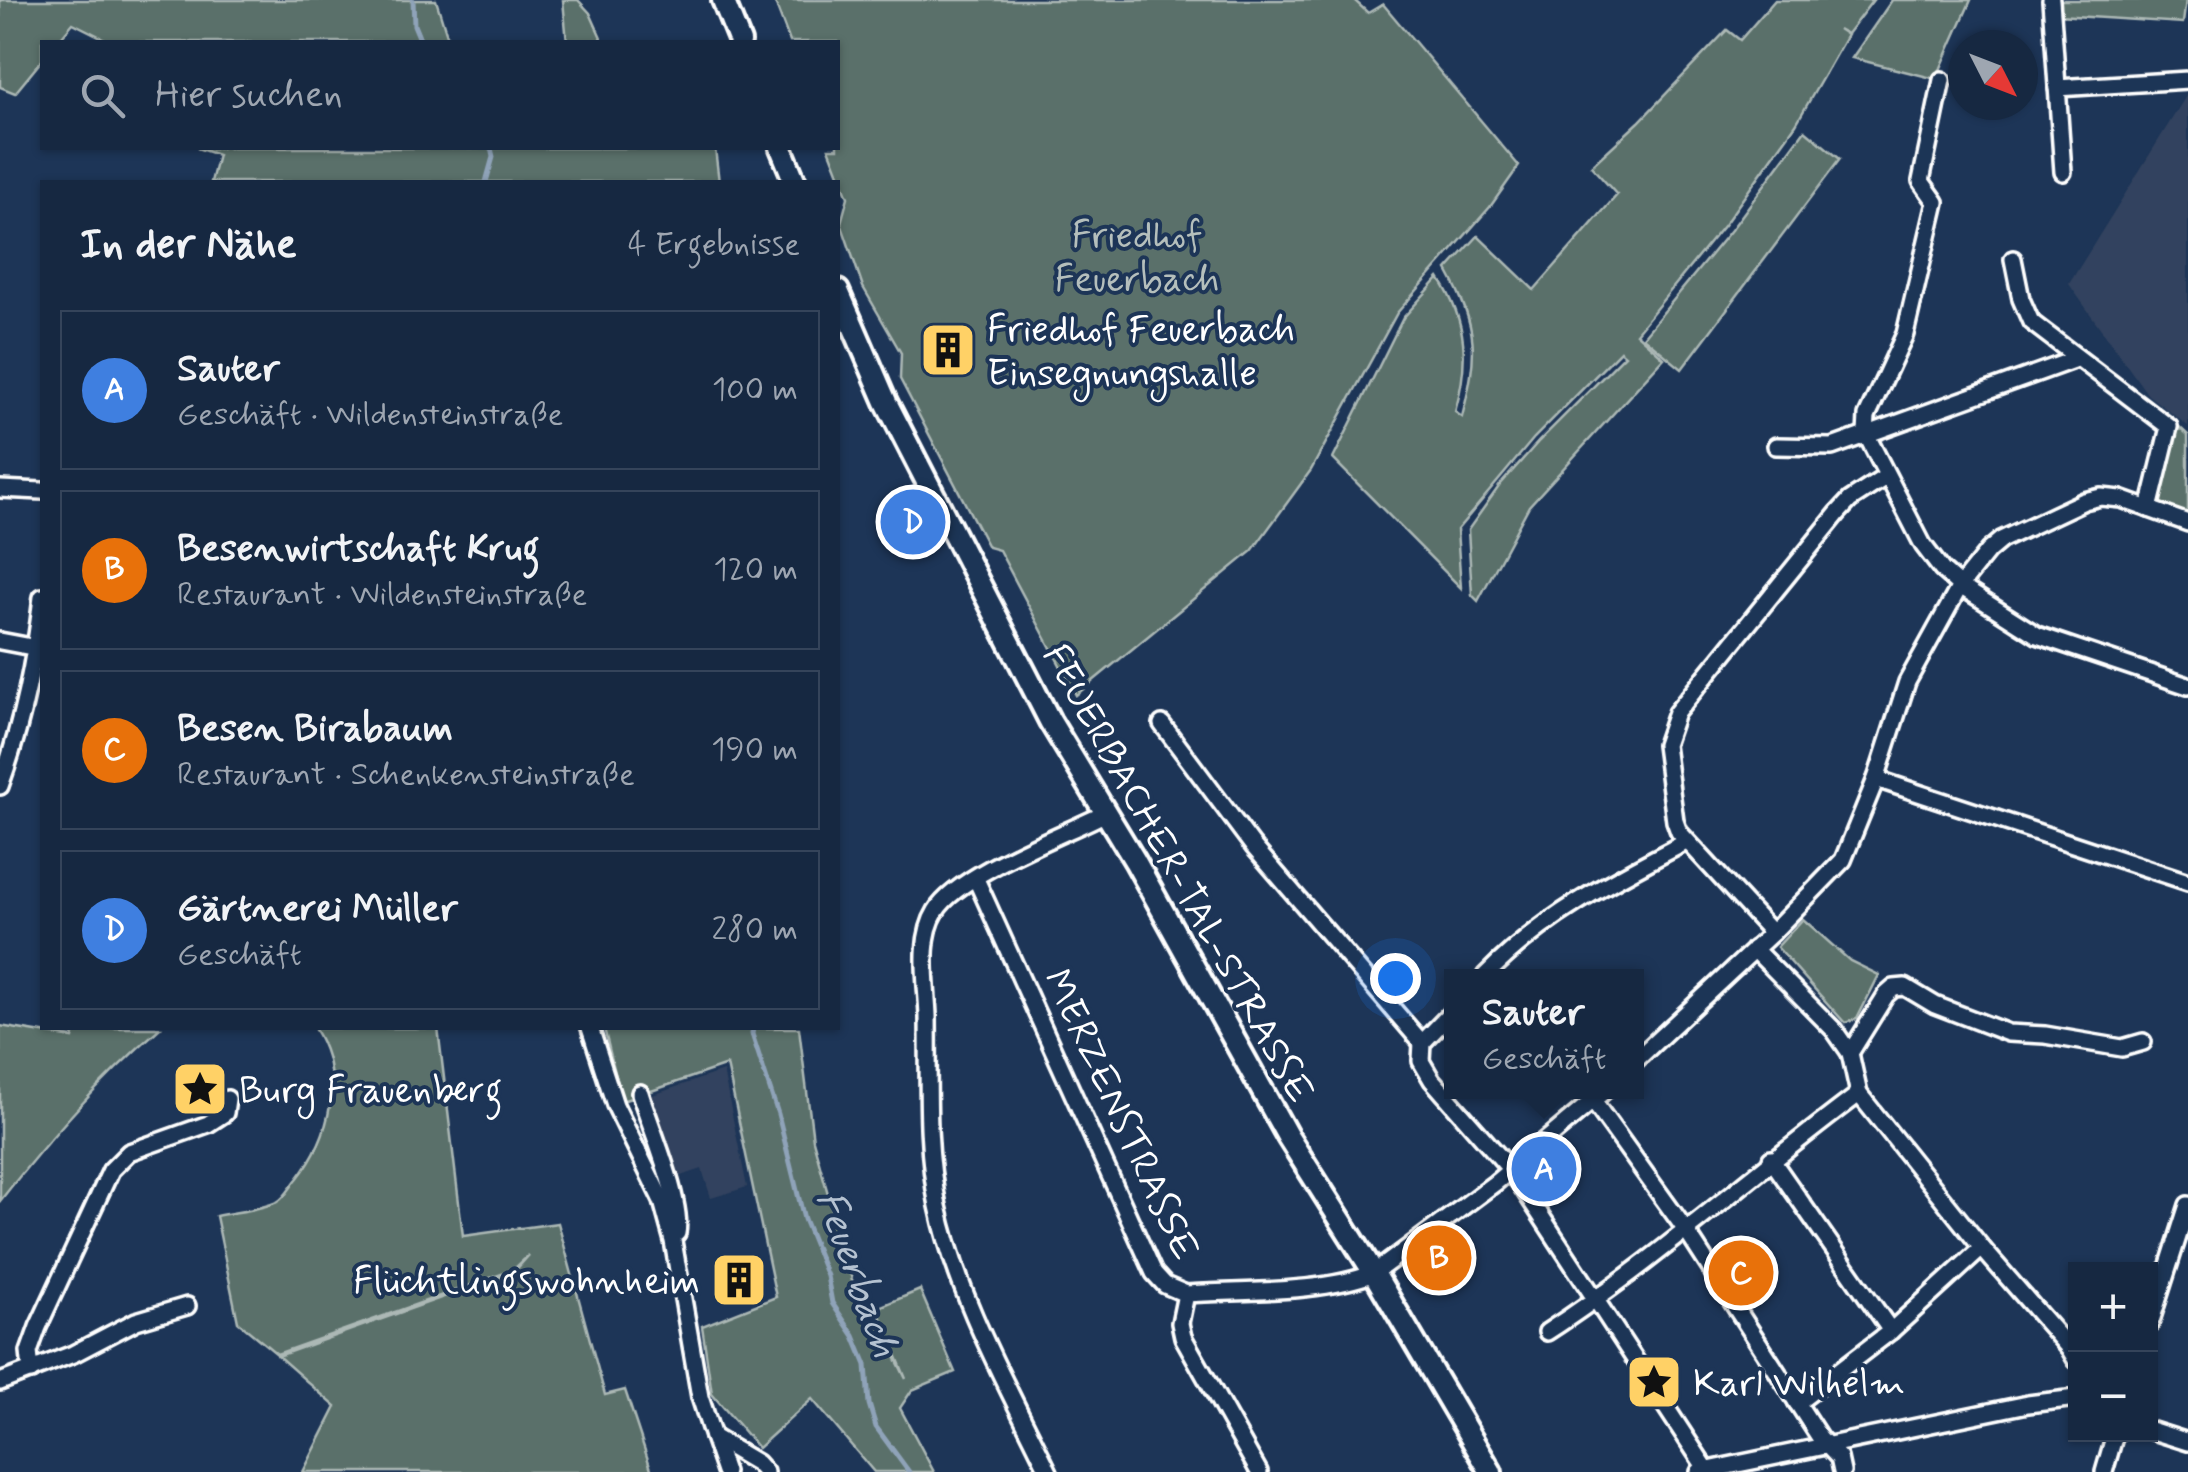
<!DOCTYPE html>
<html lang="de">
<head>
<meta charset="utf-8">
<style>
	:root { --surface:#162841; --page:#23344c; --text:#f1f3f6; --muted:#9ea6b1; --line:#35445a; --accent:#ffd166 }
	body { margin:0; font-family:Mynerve,sans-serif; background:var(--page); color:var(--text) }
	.controls { position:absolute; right:30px; bottom:30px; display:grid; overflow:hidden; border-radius:0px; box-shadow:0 2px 8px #0004 }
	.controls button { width:90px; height:90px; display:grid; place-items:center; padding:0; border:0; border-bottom:2px solid var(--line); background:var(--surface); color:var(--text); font:50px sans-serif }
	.compass { position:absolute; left:1948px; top:30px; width:90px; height:90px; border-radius:50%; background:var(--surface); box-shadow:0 2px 8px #0004; rotate:132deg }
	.you { position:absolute; left:1395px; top:978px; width:35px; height:35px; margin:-25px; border:8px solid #fff; border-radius:50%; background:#1a73e8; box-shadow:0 0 0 15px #1a73e833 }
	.badge { display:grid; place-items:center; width:65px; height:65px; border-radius:50%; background:var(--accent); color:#fff; font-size:32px; font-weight:700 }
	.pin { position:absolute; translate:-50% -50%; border:5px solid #fff; box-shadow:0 2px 10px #0006 }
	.popup { position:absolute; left:1444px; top:969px; width:200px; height:130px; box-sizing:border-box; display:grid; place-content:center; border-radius:0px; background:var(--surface); filter:drop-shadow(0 2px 8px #0005); font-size:32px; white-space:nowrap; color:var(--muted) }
	.popup b { font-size:38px; color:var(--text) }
	.popup::after { content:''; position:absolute; left:50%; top:100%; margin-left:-20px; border:20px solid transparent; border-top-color:var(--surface) }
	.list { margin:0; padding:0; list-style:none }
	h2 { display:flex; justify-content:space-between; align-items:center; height:130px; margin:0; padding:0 40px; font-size:42px }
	h2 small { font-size:32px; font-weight:400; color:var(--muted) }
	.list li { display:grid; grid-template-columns:65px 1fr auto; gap:30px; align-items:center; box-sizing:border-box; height:160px; margin:0 20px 20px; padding:0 20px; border:2px solid var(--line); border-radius:0px }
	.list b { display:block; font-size:38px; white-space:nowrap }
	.list p { margin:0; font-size:32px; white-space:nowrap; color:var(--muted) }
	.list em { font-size:32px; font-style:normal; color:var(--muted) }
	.icon { flex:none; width:55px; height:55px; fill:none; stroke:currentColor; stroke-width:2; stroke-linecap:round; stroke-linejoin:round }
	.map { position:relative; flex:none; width:2188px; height:1472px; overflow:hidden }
	.search { position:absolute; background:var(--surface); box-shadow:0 2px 8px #0004; left:40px; top:40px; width:800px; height:110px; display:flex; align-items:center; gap:25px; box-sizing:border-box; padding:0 35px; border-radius:0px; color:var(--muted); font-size:38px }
	.panel { position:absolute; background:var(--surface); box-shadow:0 2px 8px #0004; left:40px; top:180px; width:800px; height:850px; border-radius:0px }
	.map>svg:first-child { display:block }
	.built { fill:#33435e }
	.green { fill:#5a706b; stroke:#acb8b5; stroke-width:2.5 }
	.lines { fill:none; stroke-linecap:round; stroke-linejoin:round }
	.stream { stroke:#8fa3b9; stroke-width:5 }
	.minor-casing { stroke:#fff; stroke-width:22 }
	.major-casing { stroke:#fff; stroke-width:28 }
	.minor { stroke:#1d3557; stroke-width:15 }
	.major { stroke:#1d3557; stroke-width:20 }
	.labels { text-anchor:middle; stroke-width:8; stroke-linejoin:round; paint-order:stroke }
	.park-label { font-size:38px; fill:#b5bfbc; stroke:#1d3557 }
	.poi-label { font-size:38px; fill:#fff; stroke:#1d3557; text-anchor:start }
	.street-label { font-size:38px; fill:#fff; stroke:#1d3557 }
	.water-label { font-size:40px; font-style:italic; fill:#b5c2d1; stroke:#1d3557 }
</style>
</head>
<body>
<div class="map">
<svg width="2188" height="1472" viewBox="0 0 2188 1472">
	<rect width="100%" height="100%" fill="#1d3557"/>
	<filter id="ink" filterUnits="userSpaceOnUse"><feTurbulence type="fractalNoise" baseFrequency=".01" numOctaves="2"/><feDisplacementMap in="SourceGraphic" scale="20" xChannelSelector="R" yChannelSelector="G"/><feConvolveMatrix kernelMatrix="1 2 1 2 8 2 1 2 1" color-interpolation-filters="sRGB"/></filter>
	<g filter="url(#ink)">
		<g class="built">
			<path d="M 2188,93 L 2188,426 L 2148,395 L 2069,284 Z"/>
			<path d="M 723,1071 L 747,1187 L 711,1198 L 702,1169 L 678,1177 L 650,1096 Z"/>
		</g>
		<g class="green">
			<path d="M 0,0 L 436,0 L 449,42 L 111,42 L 73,23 L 57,42 L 42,42 L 42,60 L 15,93 L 0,87 Z"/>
			<path d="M 563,0 L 578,0 L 590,13 L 603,42 L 567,42 Z"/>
			<path d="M 774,0 L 1354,0 L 1368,13 L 1383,4 L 1519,166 L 1490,207 L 1397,313 L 1311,470 L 1252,551 L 1076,695 L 999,550 L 988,547 L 900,379 L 901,353 L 863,287 L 841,223 L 848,197 L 829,148 L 838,148 L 838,42 L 790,42 Z"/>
			<path d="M 1775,0 L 1873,0 L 1847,34 L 1838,29 L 1847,35 L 1796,124 L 1724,225 L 1636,333 L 1664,358 L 1529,506 L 1478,601 L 1472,595 L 1468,530 L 1500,485 L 1539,441 L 1625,355 L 1620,351 L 1534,438 L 1457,530 L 1461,588 L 1333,459 L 1403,318 L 1439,278 C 1468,322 1469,362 1455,412 L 1462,417 C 1478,354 1479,328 1447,270 L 1478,236 L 1534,290 L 1617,195 L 1591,166 L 1639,122 L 1727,30 L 1740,40 Z"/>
			<path d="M 1892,0 L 1971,0 L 1936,79 L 1852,58 Z"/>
			<path d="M 2059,0 L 2186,0 L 2183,23 L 2058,15 Z"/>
			<path d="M 1805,130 L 1840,159 L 1682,369 L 1643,337 L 1731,230 Z"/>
			<path d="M 197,148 L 715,148 L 719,182 L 211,182 L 218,155 Z"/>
			<path d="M 2173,421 L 2188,435 L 2188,517 L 2155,508 Z"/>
			<path d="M 1803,919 L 1850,961 L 1879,975 L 1857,1019 L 1845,1023 L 1777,947 Z"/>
			<path d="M 0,1026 L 73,1038 L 76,1028 L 160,1028 C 97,1083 51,1136 0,1201 Z"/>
			<path d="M 314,1028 L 438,1028 L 463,1236 L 558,1223 L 605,1395 L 625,1390 L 652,1472 L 303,1472 L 336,1407 L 278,1356 L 514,1272 L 529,1255 L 513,1270 L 277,1354 L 238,1322 L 216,1216 C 235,1212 259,1210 277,1202 C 285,1198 291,1186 297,1179 C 331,1136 345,1077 314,1028 Z"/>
			<path d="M 604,1028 L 799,1028 L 813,1140 L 852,1280 L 872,1310 L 906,1379 L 877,1308 L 920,1290 L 955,1372 L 912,1390 L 900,1408 L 934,1472 L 874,1472 L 812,1399 L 758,1448 L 712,1394 L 702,1326 L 776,1297 L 727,1065 L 622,1101 Z"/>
		</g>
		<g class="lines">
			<g class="stream">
				<path d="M 413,0 L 414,25 L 421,42"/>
				<path d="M 486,182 L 493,157 L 491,148"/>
				<path d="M 753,1028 L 752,1034 L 778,1114 L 804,1219 L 827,1276 L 832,1303 L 854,1336 L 866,1365 L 869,1404 L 876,1427 L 909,1472"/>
			</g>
			<g class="minor-casing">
				<g id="minor">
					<path d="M 2051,0 L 2063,172"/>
					<path d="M 1942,80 L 1921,181 L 1936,202 L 1905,334 L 1867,416 L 1866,434 L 1923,545 L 1942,570 L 1960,586 L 2037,635 L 2188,686"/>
					<path d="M 2057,88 L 2188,80"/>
					<path d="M 2013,259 L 2021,299 L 2031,322 L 2169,427 L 2149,509"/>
					<path d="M 1776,446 L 1832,447 L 2076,359"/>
					<path d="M 0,489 L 42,491"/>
					<path d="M 0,641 L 37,648"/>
					<path d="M 1162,724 L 1253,846 L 1422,1043"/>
					<path d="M 1876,779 L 2188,882"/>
					<path d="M 0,786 C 22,725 35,661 42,597"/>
					<path d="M 976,879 L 1154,1273 L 1165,1285 L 1186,1294 C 1245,1290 1320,1294 1374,1273 L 1495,1183 L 1603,1092"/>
					<path d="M 1772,933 L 1679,832 L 1675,821 L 1665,745 L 1676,713 L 1838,513 L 1850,500 L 1887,476"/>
					<path d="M 1754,949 L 1834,1030 L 1850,1053 L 1859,1094 L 1982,1248 L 2069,1348 L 2076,1360"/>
					<path d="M 1485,976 C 1543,916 1613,880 1686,842"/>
					<path d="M 1452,1012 L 1422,1043 L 1421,1061 L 1432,1080 L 1511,1170 L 1707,1470"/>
					<path d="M 590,1028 L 615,1105 L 662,1201 L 673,1241 L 700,1397 L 713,1437 L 757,1463 L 765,1472"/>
					<path d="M 1850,1053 L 1886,995 L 1894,988 L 1905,987 L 1935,1005 L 2008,1033 L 2045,1035 L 2122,1048 L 2143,1042"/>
					<path d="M 1636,1060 L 1772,933 L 1843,860 L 1876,779 L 1907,682 L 1960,586 L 1988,551 L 2001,540 L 2084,501 L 2101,497 L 2121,499 L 2188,523"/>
					<path d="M 640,1093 C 650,1126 683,1202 677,1233"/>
					<path d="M 1593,1101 L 1685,1229 L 1820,1438 L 1839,1458 L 1842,1472"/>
					<path d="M 1771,1159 L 1891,1331"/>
					<path d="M 1186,1294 L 1180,1323 L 1183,1337 L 1259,1472"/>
					<path d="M 2150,1324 L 2188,1205"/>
					<path d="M 1547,1332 C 1656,1261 1754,1172 1859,1094"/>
					<path d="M 31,1371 L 29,1352 L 38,1327 L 111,1170 L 129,1152 L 208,1124 L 225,1113 L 227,1099"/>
					<path d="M 0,1382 L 73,1354 L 136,1321 L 187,1306"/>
					<path d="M 1797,1403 L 1891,1331 L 1982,1248"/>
					<path d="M 2150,1430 L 2188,1442"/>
					<path d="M 713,1437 L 725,1472"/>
					<path d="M 1049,1472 C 1009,1389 957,1297 938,1206 C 925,1144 929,1079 928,1016 C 927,984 918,940 936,911 C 958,874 1065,834 1106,813"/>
					<path d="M 1699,1472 L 2028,1404 L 2076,1398"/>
					<path d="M 2104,1472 L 2115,1434"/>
				</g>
			</g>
			<g class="major-casing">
				<g id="major">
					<path d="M 723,0 L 740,42"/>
					<path d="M 781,148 L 795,182"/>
					<path d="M 838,291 L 886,402 L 1050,721 L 1135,861 L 1288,1137 L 1374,1273 L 1491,1472"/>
				</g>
			</g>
			<use href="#minor" class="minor"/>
			<use href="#major" class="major"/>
		</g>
	</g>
	<defs>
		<g id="building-square" transform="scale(2.875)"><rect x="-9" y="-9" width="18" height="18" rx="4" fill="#ffd166" stroke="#1d3557"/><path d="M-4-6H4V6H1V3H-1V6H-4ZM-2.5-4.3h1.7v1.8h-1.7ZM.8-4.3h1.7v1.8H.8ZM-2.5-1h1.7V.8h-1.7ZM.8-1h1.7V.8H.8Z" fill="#111"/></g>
		<g id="sight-square" transform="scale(2.875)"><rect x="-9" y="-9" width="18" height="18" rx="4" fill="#ffd166" stroke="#1d3557"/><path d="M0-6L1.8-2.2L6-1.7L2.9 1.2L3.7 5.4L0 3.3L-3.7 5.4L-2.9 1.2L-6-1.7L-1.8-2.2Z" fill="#111"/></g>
	</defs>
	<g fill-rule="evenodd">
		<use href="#building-square" x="948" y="350"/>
		<use href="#sight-square" x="200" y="1089"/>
		<use href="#building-square" x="739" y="1280"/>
		<use href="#sight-square" x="1654" y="1382"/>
	</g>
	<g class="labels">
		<g class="park-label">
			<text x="1137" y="247">Friedhof<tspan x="1137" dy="44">Feuerbach</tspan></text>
		</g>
		<g class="poi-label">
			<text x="987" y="341">Friedhof Feuerbach<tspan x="987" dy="44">Einsegnungshalle</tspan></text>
			<text x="239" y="1102">Burg Frauenberg</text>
			<text x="700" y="1293" text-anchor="end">Flüchtlingswohnheim</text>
			<text x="1693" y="1395">Karl Wilhelm</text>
		</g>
		<g class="street-label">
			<text transform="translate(1179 873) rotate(61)" y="13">FEUERBACHER-TAL-STRASSE</text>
			<text transform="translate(1122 1114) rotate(65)" y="13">MERZENSTRASSE</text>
		</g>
		<g class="water-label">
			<text transform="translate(859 1273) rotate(70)" y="14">Feuerbach</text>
		</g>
	</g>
</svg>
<div class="controls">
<button>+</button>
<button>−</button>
</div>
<svg class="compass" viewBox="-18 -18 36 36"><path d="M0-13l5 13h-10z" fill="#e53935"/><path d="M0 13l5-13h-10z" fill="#9ea6b1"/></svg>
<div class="you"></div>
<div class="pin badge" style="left:1544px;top:1169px;background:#3f7fe0">A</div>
<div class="popup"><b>Sauter</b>Geschäft</div>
<div class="pin badge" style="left:1439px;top:1258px;background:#e8710a">B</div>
<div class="pin badge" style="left:1741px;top:1273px;background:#e8710a">C</div>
<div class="pin badge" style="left:913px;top:522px;background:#3f7fe0">D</div>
<div class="search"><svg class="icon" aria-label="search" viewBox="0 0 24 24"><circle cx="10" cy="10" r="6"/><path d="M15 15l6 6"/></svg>Hier suchen</div>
<section class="panel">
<h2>In der Nähe<small>4 Ergebnisse</small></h2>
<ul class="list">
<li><span class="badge" style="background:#3f7fe0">A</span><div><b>Sauter</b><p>Geschäft · Wildensteinstraße</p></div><em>100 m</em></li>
<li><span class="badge" style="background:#e8710a">B</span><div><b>Besenwirtschaft Krug</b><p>Restaurant · Wildensteinstraße</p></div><em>120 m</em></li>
<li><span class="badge" style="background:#e8710a">C</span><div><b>Besen Birabaum</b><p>Restaurant · Schenkensteinstraße</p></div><em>190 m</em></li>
<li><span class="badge" style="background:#3f7fe0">D</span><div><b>Gärtnerei Müller</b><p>Geschäft</p></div><em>280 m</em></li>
</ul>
</section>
</div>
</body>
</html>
